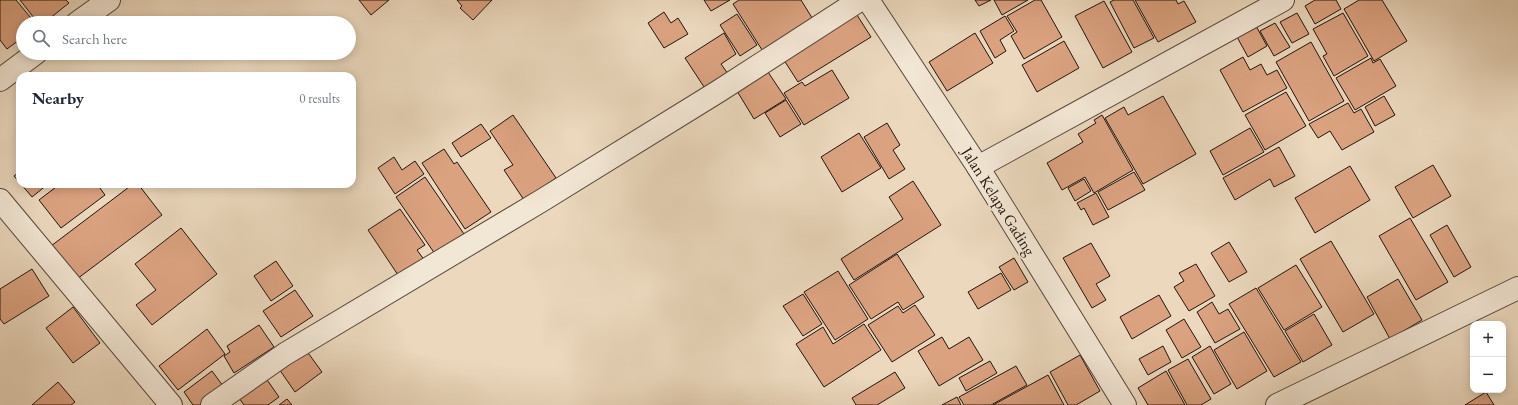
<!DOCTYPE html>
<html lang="en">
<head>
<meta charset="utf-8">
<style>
	:root { --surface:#fff; --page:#f2f2f3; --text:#1f2937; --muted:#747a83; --line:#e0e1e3 }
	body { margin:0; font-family:"EB Garamond",serif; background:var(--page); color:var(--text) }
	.controls { position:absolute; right:12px; bottom:12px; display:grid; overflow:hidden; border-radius:8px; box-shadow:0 2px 10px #0003 }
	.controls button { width:36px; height:36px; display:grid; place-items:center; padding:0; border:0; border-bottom:1px solid var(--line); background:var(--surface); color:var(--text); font:20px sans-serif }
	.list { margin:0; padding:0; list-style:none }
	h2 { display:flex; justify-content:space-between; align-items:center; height:52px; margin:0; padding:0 16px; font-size:17px }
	h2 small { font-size:13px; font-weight:400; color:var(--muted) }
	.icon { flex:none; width:22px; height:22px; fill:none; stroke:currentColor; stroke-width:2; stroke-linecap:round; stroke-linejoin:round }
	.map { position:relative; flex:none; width:1518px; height:405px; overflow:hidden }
	.search { position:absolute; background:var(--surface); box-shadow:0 2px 10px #0003; left:16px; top:16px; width:340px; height:44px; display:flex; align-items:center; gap:10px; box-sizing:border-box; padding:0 14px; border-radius:22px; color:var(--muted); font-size:15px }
	.panel { position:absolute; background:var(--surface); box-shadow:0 2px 10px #0003; left:16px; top:72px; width:340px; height:116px; border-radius:12px }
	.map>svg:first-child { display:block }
	.building { fill:#dba280; stroke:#21150e }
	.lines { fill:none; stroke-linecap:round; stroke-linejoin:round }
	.street-casing { stroke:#54463a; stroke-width:24 }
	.street { stroke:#f2e6d4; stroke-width:22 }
	.labels { text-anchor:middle; stroke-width:3.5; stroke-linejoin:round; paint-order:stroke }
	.street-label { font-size:16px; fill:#21150e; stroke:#f2e6d4 }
</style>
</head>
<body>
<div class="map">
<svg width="1518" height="405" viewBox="0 0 1518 405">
	<rect width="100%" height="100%" fill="#ebd8bd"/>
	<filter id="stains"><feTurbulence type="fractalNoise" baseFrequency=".005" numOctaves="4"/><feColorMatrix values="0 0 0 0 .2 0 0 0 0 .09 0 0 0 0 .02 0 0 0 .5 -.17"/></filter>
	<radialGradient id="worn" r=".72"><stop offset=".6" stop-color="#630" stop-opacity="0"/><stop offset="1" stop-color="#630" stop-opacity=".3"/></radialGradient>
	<g class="building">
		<path d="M 0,0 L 16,0 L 35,23 L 23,23 L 23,37 L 7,49 L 0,40 Z"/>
		<path d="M 20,0 L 66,0 L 69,3 L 44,23 L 38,23 Z"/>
		<path d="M 359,0 L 389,0 L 371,15 Z"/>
		<path d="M 457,0 L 492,0 L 473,20 L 460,8 L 462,6 Z"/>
		<path d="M 704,0 L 730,0 L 711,11 Z"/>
		<path d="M 739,0 L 801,0 L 814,21 L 764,53 L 733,4 Z"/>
		<path d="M 975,0 L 991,0 L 979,6 Z"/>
		<path d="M 994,0 L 1028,0 L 1002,15 Z"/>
		<path d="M 1035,0 L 1041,0 L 1062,37 L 1024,59 L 1011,36 L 1017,32 L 1007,16 Z"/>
		<path d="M 1114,0 L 1133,0 L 1154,38 L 1134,48 L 1110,2 Z"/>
		<path d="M 1135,0 L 1176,0 L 1178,4 L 1184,1 L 1196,22 L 1158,42 Z"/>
		<path d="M 1315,0 L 1336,0 L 1341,9 L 1315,24 L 1305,6 Z"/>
		<path d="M 1359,0 L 1382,0 L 1407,41 L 1374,61 L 1344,9 Z"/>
		<path d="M 1104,1 L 1132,52 L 1103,68 L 1075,16 Z"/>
		<path d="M 664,12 L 671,23 L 678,18 L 688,34 L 664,48 L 648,23 Z"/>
		<path d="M 1297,13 L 1309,34 L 1292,43 L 1280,22 Z"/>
		<path d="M 1343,13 L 1368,56 L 1334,76 L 1323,56 L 1327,54 L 1313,29 Z"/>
		<path d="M 737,14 L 757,45 L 740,56 L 720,25 Z"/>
		<path d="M 857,15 L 871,37 L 798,82 L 782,57 Z"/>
		<path d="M 1005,16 L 1014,31 L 1000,40 L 1006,51 L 995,58 L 980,31 Z"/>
		<path d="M 1275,23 L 1290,47 L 1274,56 L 1260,31 Z"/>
		<path d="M 1256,26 L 1267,46 L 1248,57 L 1237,37 Z"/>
		<path d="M 724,33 L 736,54 L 721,64 L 731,78 L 708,93 L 685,58 Z"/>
		<path d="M 975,33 L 993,63 L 947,91 L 929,62 Z"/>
		<path d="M 1064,41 L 1079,68 L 1037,92 L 1022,65 Z"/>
		<path d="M 1311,42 L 1344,101 L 1309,121 L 1276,62 Z"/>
		<path d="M 1243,57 L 1250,70 L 1261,64 L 1267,75 L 1277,70 L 1287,88 L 1243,112 L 1220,70 Z"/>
		<path d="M 1371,58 L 1373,63 L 1380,59 L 1396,86 L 1355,110 L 1336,78 Z"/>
		<path d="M 832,70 L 849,98 L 804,125 L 784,93 L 802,82 L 805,86 Z"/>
		<path d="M 768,72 L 786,99 L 754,119 L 737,91 Z"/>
		<path d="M 1286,92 L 1306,126 L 1265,150 L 1245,115 Z"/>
		<path d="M 1163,96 L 1196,154 L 1143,184 L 1105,118 L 1124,107 L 1128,115 Z"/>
		<path d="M 1384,96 L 1395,115 L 1375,126 L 1365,107 Z"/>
		<path d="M 786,100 L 801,124 L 780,137 L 765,113 Z"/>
		<path d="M 1348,103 L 1354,113 L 1361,109 L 1374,132 L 1342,150 L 1330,131 L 1318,138 L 1309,124 Z"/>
		<path d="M 513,115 L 556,178 L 524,200 L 504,170 L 513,165 L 490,131 Z"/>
		<path d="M 1102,115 L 1133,170 L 1094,193 L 1085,177 L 1062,190 L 1047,163 L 1083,142 L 1078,134 L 1096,123 L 1094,120 Z"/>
		<path d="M 887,123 L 900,145 L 893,150 L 905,169 L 889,179 L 864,137 Z"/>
		<path d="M 481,124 L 491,138 L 461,157 L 452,143 Z"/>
		<path d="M 1250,128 L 1264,152 L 1223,175 L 1210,151 Z"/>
		<path d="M 859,133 L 881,168 L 842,192 L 821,157 Z"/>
		<path d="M 1279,147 L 1295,176 L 1274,187 L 1270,179 L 1235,200 L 1223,178 Z"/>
		<path d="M 444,149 L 454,164 L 457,162 L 491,212 L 465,229 L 422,163 Z"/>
		<path d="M 394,157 L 402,170 L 415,161 L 424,174 L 395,194 L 378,168 Z"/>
		<path d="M 1433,165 L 1451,196 L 1413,218 L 1395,187 Z"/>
		<path d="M 1350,166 L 1370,200 L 1315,233 L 1295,198 Z"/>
		<path d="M 20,171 L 20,183 L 14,176 Z"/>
		<path d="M 1134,172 L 1145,190 L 1108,210 L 1098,192 Z"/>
		<path d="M 425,177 L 464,234 L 435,254 L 396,197 Z"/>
		<path d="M 1084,179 L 1091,191 L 1075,201 L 1068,188 Z"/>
		<path d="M 913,181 L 941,225 L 854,280 L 841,259 L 903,219 L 889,197 Z"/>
		<path d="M 21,184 L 48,184 L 32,197 Z"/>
		<path d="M 60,184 L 97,184 L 105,195 L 61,228 L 39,200 Z"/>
		<path d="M 133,184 L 138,184 L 162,215 L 77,279 L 51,246 Z"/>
		<path d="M 1096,193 L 1109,217 L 1093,225 L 1084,208 L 1081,210 L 1077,203 Z"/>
		<path d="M 400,209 L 425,245 L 417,250 L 425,261 L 400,278 L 368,230 Z"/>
		<path d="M 1410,218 L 1448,282 L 1416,300 L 1379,236 Z"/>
		<path d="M 1447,225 L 1471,267 L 1454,277 L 1430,235 Z"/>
		<path d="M 181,228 L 217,274 L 152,325 L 136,305 L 156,290 L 135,264 Z"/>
		<path d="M 1331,241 L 1374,314 L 1343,332 L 1300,259 Z"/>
		<path d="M 1229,242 L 1247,272 L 1229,282 L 1211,253 Z"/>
		<path d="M 1091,243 L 1110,276 L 1096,284 L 1106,300 L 1092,308 L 1063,258 Z"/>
		<path d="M 897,254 L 924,297 L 903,310 L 898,302 L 871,319 L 849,285 Z"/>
		<path d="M 1014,258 L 1028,282 L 1014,290 L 999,267 Z"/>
		<path d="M 276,261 L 293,286 L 271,301 L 254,276 Z"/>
		<path d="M 1196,264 L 1215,296 L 1189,311 L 1174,287 L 1184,281 L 1179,273 Z"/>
		<path d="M 1296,265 L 1322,307 L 1284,330 L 1258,288 Z"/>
		<path d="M 32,269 L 49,296 L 4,324 L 0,319 L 0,289 Z"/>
		<path d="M 838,271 L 868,319 L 835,340 L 804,292 Z"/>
		<path d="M 1001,273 L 1011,290 L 978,309 L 968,292 Z"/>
		<path d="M 1398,279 L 1422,320 L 1390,339 L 1367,297 Z"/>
		<path d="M 1256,288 L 1301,362 L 1274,377 L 1229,304 Z"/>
		<path d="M 295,290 L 313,316 L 281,337 L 263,311 Z"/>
		<path d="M 803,294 L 822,324 L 803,336 L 783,306 Z"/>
		<path d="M 1159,295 L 1171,316 L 1132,339 L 1120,317 Z"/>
		<path d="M 1212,302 L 1219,314 L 1228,309 L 1240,329 L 1215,343 L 1197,312 Z"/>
		<path d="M 915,305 L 935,335 L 892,362 L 868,325 L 898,306 L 903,313 Z"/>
		<path d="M 73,307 L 100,343 L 73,363 L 46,328 Z"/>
		<path d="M 1314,314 L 1332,345 L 1303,362 L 1285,331 Z"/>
		<path d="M 1184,319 L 1201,347 L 1182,358 L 1166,330 Z"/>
		<path d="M 864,324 L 881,350 L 824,387 L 796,344 L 823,327 L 833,344 Z"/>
		<path d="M 259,325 L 274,347 L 234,373 L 224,356 L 230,352 L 227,346 Z"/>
		<path d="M 207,329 L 225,354 L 178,390 L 159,366 Z"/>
		<path d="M 1244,332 L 1267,371 L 1237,389 L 1214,350 Z"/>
		<path d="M 942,337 L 949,349 L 969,337 L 983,360 L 939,386 L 918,351 Z"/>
		<path d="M 1163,346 L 1171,362 L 1148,375 L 1139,359 Z"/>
		<path d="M 1210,346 L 1231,384 L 1214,394 L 1192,357 Z"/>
		<path d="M 306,350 L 322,372 L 295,392 L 279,369 Z"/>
		<path d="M 1080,355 L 1100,391 L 1076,405 L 1068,405 L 1050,372 Z"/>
		<path d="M 1188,359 L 1211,399 L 1201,405 L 1187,405 L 1168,370 Z"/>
		<path d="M 990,361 L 997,373 L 966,391 L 959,378 Z"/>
		<path d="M 1016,366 L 1027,385 L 991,405 L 964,405 L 959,397 Z"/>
		<path d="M 212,371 L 226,390 L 206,405 L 193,405 L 184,392 Z"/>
		<path d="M 1166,371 L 1185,405 L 1148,405 L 1138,388 Z"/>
		<path d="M 895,372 L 905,388 L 877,405 L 856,405 L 852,398 Z"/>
		<path d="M 263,374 L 279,397 L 268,405 L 244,405 L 236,394 Z"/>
		<path d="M 1048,375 L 1064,405 L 993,405 Z"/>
		<path d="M 58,382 L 75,402 L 71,405 L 32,405 Z"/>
		<path d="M 1486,392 L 1494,405 L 1465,405 Z"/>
		<path d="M 957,397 L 961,405 L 942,405 Z"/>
		<path d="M 287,399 L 292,405 L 279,405 Z"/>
	</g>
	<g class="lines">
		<g class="street-casing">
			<g id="street">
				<path d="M 868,0 L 978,167 L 1125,405"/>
				<path d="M 77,23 L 109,0"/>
				<path d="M 0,80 L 36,53"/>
				<path d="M 978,167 L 1283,0"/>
				<path d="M 0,200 L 171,405"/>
				<path d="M 212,405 L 285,354 L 541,201 L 719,91 L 860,0"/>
				<path d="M 1277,405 L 1518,288"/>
			</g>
		</g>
		<use href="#street" class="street"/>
	</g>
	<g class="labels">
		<g class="street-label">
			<text transform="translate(999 201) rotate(58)" y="6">Jalan Kelapa Gading</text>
		</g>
	</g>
	<rect width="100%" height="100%" filter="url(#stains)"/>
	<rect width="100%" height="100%" fill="url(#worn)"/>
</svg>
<div class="controls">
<button>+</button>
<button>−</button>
</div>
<div class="search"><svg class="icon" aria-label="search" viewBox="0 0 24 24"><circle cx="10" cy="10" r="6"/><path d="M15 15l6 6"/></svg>Search here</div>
<section class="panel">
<h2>Nearby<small>0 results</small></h2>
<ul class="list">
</ul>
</section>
</div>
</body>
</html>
